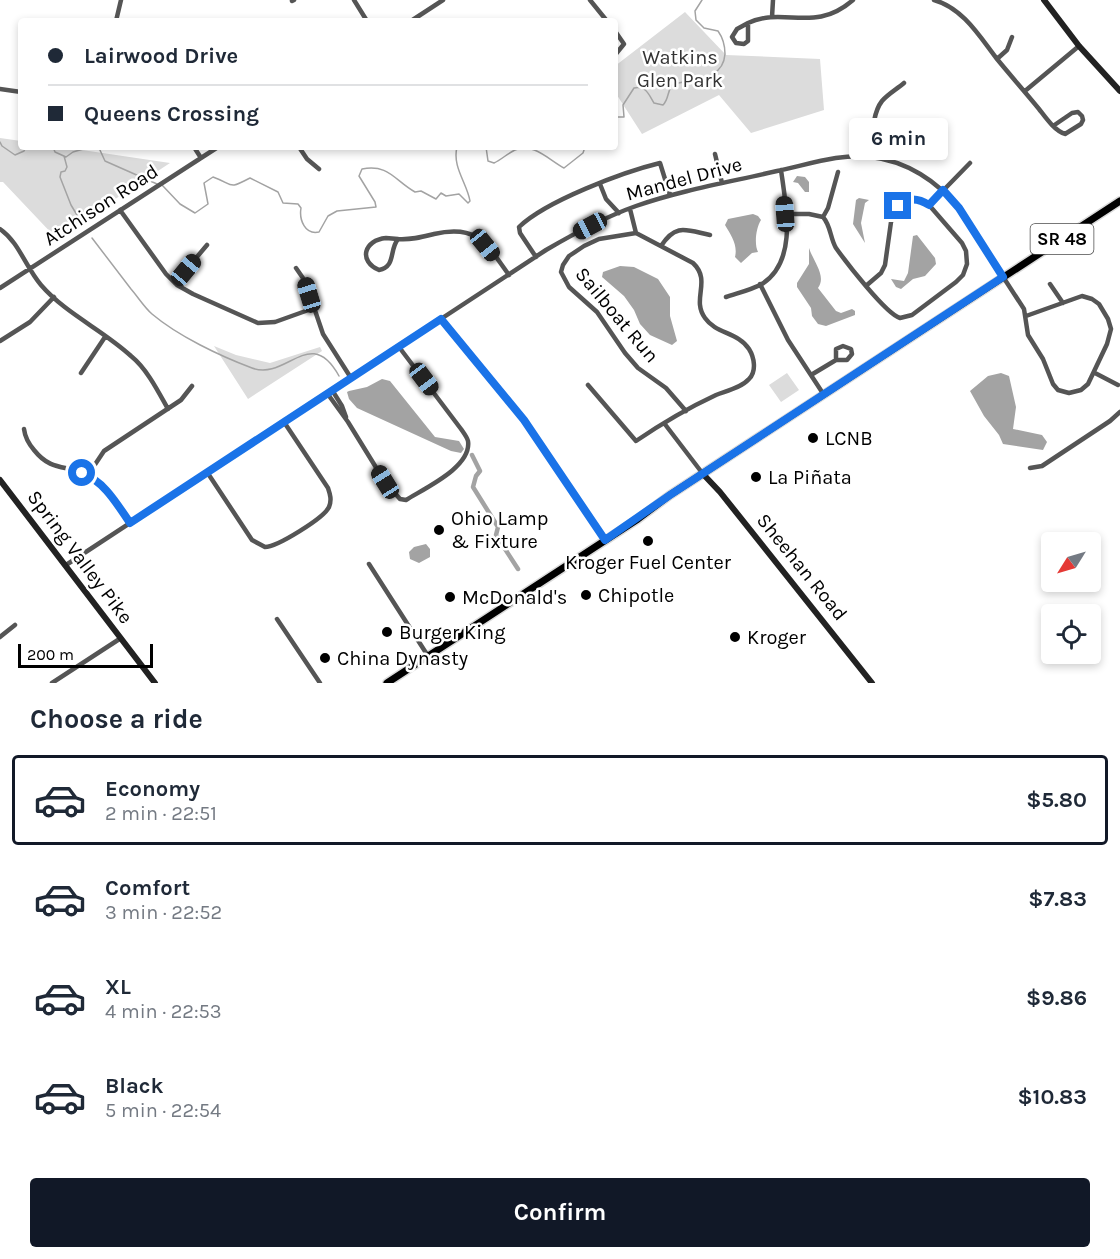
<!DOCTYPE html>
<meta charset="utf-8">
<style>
:root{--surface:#fff;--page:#f2f2f3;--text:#1f2937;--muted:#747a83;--line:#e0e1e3;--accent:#111827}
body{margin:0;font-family:Karla,sans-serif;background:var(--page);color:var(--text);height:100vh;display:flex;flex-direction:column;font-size:22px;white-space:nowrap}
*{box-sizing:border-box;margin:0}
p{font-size:20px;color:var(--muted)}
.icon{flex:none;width:33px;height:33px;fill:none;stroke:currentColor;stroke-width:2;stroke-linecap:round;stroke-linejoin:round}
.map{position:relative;height:683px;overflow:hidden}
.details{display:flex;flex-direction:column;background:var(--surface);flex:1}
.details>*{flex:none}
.banner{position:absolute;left:18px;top:18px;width:600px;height:132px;border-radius:6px;box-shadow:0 3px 9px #0003;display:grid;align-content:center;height:132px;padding:0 30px;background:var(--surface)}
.needle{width:39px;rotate:233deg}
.fabs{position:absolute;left:1041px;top:532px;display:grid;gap:12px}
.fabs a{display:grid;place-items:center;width:60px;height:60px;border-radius:6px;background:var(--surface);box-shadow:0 3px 9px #0003;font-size:30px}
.scale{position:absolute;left:18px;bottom:15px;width:135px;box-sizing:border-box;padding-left:6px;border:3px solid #000;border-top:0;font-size:16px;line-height:21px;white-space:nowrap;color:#000;-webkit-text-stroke:4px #fff;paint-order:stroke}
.end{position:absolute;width:27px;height:27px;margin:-14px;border:8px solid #1a73e8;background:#fff;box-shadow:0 0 0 3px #fff}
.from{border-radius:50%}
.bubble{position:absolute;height:42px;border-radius:6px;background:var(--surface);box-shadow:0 3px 9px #0003;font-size:20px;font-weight:700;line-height:42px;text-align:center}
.car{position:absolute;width:18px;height:36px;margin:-18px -9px;border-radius:8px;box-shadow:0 0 4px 2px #0007;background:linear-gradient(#222 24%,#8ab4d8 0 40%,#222 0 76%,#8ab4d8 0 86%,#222 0)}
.banner b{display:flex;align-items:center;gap:21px;height:57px;font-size:22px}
.banner b+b{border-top:2px solid var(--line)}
.banner i{width:15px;height:15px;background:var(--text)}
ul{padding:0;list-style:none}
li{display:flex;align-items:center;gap:18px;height:90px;margin:0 12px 9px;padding:0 18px;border:3px solid transparent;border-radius:6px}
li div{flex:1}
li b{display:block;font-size:22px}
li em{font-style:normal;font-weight:700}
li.selected{border-color:var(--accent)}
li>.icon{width:54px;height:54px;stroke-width:1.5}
h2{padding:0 30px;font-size:27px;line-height:72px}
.button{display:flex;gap:12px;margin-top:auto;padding:12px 30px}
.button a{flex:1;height:69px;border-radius:6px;background:var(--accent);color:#fff;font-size:24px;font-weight:700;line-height:69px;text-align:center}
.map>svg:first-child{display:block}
.green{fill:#dcdcdc}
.water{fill:#a3a3a3}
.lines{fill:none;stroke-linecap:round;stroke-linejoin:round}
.stream{stroke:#a3a3a3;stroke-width:1.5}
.canal{stroke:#a3a3a3;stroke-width:4.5}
.primary-casing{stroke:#dbdbdb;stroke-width:10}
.street{stroke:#555;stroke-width:4.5}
.secondary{stroke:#222;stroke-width:6}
.primary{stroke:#000;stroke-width:7}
.route{stroke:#1a73e8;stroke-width:8}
.poi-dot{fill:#000;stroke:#fff;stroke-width:2}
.labels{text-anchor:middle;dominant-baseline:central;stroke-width:5;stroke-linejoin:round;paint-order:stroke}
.shield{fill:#fff;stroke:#4c4c4c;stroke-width:1.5}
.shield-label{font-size:18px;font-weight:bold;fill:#000}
.park-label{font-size:20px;fill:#333;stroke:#fff}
.street-label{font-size:20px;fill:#000;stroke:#fff}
.poi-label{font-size:20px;fill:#000;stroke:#fff;text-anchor:start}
</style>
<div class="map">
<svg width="1120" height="683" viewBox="0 0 1120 683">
<rect width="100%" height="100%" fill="#fff"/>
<path class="green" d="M685 12 726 55 820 59 824 110 751 133 719 95 642 134 615 92V66Z
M0 138 21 141V147H62L170 163 56 238 3 182H0Z
M214 346 236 355 270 363 320 347 322 351 248 399Z
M787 373 799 390 781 402 769 385Z"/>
<path class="water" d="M797 176 805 177 809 182V192H805L798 183 793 182Z
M859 198 869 200 865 203 861 223 865 243 853 224 856 200Z
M753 214 758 216 761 220C756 228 754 244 758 252L752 253 741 263 735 257C738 245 731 235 725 225L728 219Z
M917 235 935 258 936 264 925 276 913 279 901 289 896 287 891 279 904 281 908 273 913 236Z
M809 248C813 261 827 276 818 288L836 311 841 313 852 309 855 311V315L826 326 818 324 812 316 811 308 797 287V283L809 264Z
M620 266 634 267 658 279 670 297V316L677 341 672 345 650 335 640 324 634 310 624 296 602 277 603 272Z
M1001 373 1009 376 1016 407 1013 429 1042 435 1047 442 1043 450 1003 444 999 435 984 416 970 391 988 376Z
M382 379 390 381 435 437 459 441 464 449 461 453 451 451 357 408 349 399 347 392 349 391 367 387Z
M426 544 430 549V557L419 563 410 559 409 552 414 547Z"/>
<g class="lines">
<path class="stream" d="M615 117H624L623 105 634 88C646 85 649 95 654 103L663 105C669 99 667 92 672 85 691 78 723 82 725 54 725 46 723 38 718 31L704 28 696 20 695 11 702 0
M0 142 2 146 15 155 24 151 26 147
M53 147 55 152 66 157 73 152 90 147
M96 147 99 148 105 161 157 184
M474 147 475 149 479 147
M486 147 488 161 494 163C501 160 508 153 515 150 533 142 549 160 564 168L583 153 585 147
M64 156 67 167 65 171 61 172 60 177 71 205 83 225
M162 185 180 204 195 213 208 204 204 183 213 177C235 185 227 190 250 178L278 192 283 203 298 204 301 208C299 220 305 235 319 232L328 216 337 211 376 207 375 202 359 176 362 169C389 164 394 180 415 192L421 191 436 199 441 193 446 196 459 194 468 203 470 201C467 183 452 167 457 147
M92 238C105 255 118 272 131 289 138 297 144 307 152 314 178 336 220 356 252 368 287 381 310 324 339 376"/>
<path class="canal" d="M472 455 480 471 476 476 473 487 498 527 496 535 518 569"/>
<defs>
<path id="primary" d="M387 683 638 519 670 495 1120 201"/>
</defs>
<use href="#primary" class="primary-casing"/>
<path class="street" d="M354 0 367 21
M590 0 607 21
M934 0C963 8 980 37 997 59 1011 76 1025 92 1039 109 1046 118 1054 130 1065 134L1081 124 1083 120 1082 116 1078 112 1072 113 1053 126
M292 1 294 0
M772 17 773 0
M116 21 121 0
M411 21 443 0
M748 23C785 6 814 34 853 0
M748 23V41L744 44 736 43 732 37 737 29Z
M615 31 624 44 615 55
M997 59 1007 50 1012 37
M0 89 21 92
M1025 91 1079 46
M194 147 201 158
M299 147 307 159 319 169
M715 154 722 183
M871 157C873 140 871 115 882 101 888 94 897 89 904 83
M600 184 606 199 619 213
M929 205 970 163
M630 209 636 233
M120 210 166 274 177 285 193 294 258 323 275 322 314 308
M785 214H809L823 217C831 226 830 238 836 248 846 262 886 314 900 318L912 315 956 282 963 275 967 264 966 251 962 243 929 205 914 199 905 201 898 206 891 222 885 265 881 273 867 285
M823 217 828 208 838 172
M0 229C19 242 26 268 41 285 66 314 103 330 131 356 147 369 158 391 168 409
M386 238 398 239C389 250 396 267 379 270 358 261 364 240 386 238Z
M398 239C411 240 422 237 434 234 477 224 486 243 509 275
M661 246C676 223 686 230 710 235
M536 257 520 233 519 227C546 201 623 172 660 163L670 195
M296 268 305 281 323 334 351 378
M175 283 207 245
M760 284 788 340 824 395
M1050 284 1063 303
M0 288 218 147
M726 297C738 293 751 290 762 284 798 261 786 206 781 170
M441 319 524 420 605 540
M0 341 30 322 54 297
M81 373 105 337
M1095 373 1118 385
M811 375 836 360H847L852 354 851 349 843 346 836 349V360
M588 385 636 441C661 424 688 408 716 395 726 391 741 388 749 379 757 371 754 357 749 349 738 332 716 334 705 318 691 299 712 281 693 263L636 233 599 239 584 246 569 256 563 265 561 272 569 287 597 312 625 353 638 368 666 388 686 411
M332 390 342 406 346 417
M327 393 348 422 385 482 400 499 406 500C425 488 472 467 468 441 467 437 463 432 461 429L399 347
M664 423 703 474
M24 429C25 437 28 443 34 450 53 474 69 463 91 477 108 486 119 507 130 523
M1030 468 1042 466 1110 421 1120 412
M207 472 252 540 265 547C277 547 324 518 329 507 332 500 330 494 328 488L284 422
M88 475 104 451 181 400 192 386
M369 564 428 656
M66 565 546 250C575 233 605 217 636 206 682 190 730 182 777 171 807 165 840 153 871 157 906 161 938 181 959 209L1024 309 1028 335 1043 359 1053 384 1058 390 1069 393 1081 390 1088 384 1107 344 1111 329 1108 319 1099 304 1092 299 1082 296 1026 316
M277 619 320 683
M0 637 15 625
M52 683 121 638"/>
<path class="secondary" d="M1044 0 1079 46 1120 91
M703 474 720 492 872 683
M0 480 155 683"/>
<use href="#primary" class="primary"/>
</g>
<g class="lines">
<path class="route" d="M82 473C104 481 117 504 130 523L441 319 524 420 605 540 670 495 1003 277 959 208 943 190 929 205C918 198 908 197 898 206"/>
</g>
<g class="poi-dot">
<circle cx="813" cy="438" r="6"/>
<circle cx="756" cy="477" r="6"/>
<circle cx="439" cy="530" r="6"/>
<circle cx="648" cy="541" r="6"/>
<circle cx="586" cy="595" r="6"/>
<circle cx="450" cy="597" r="6"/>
<circle cx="387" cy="632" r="6"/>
<circle cx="735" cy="637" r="6"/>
<circle cx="325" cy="658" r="6"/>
</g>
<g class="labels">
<rect class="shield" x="1030.5" y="224" width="63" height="30" rx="4.5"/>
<g class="shield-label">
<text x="1062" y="239">SR 48</text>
</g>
<g class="park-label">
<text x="680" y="57">Watkins<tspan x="680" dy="23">Glen Park</tspan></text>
</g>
<g class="street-label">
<text transform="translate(684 179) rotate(-15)">Mandel Drive</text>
<text transform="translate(101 205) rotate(-33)">Atchison Road</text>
<text transform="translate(617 315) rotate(50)">Sailboat Run</text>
<text transform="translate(80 557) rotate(53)">Spring Valley Pike</text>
<text transform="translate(802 567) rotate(51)">Sheehan Road</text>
</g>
<g class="poi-label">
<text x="825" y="438">LCNB</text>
<text x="768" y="477">La Piñata</text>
<text x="451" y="518">Ohio Lamp<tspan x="451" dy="23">&amp; Fixture</tspan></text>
<text x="648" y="562" text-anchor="middle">Kroger Fuel Center</text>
<text x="598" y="595">Chipotle</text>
<text x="462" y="597">McDonald's</text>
<text x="399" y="632">Burger King</text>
<text x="747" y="637">Kroger</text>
<text x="337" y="658">China Dynasty</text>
</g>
</g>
</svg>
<div class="fabs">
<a><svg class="needle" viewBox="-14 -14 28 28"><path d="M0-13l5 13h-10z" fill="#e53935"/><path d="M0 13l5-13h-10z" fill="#747a83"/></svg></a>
<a><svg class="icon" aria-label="locate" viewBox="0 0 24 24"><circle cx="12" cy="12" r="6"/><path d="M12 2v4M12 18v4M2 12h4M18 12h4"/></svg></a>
</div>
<div class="scale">200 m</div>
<i class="end from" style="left:82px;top:473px"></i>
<i class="end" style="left:898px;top:206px"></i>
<div class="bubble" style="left:849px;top:118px;width:99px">6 min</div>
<i class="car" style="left:785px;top:214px;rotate:356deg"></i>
<i class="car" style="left:590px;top:226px;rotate:242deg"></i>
<i class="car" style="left:485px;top:245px;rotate:141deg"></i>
<i class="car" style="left:186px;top:270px;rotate:40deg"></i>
<i class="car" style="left:309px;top:295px;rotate:343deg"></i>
<i class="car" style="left:424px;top:379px;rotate:143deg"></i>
<i class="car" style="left:385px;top:482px;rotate:328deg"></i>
<div class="banner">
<b><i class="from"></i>Lairwood Drive</b>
<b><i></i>Queens Crossing</b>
</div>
</div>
<section class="details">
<h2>Choose a ride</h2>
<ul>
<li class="selected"><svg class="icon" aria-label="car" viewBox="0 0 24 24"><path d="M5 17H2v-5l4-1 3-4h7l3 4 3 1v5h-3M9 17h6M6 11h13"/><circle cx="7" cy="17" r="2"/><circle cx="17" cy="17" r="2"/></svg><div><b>Economy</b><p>2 min · 22:51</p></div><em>$5.80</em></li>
<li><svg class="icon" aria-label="car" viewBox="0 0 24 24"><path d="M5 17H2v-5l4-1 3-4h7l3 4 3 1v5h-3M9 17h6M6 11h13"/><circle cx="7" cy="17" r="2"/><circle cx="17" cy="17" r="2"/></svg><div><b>Comfort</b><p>3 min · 22:52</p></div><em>$7.83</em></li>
<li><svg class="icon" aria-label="car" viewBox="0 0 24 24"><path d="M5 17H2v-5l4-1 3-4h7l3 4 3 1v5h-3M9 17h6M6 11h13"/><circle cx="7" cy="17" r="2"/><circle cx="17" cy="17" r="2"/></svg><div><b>XL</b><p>4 min · 22:53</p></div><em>$9.86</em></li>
<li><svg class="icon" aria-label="car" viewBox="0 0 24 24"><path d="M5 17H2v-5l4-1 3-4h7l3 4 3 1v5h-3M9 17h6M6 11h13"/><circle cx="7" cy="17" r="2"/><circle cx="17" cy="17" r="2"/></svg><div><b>Black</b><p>5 min · 22:54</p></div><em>$10.83</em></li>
</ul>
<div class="button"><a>Confirm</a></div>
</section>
